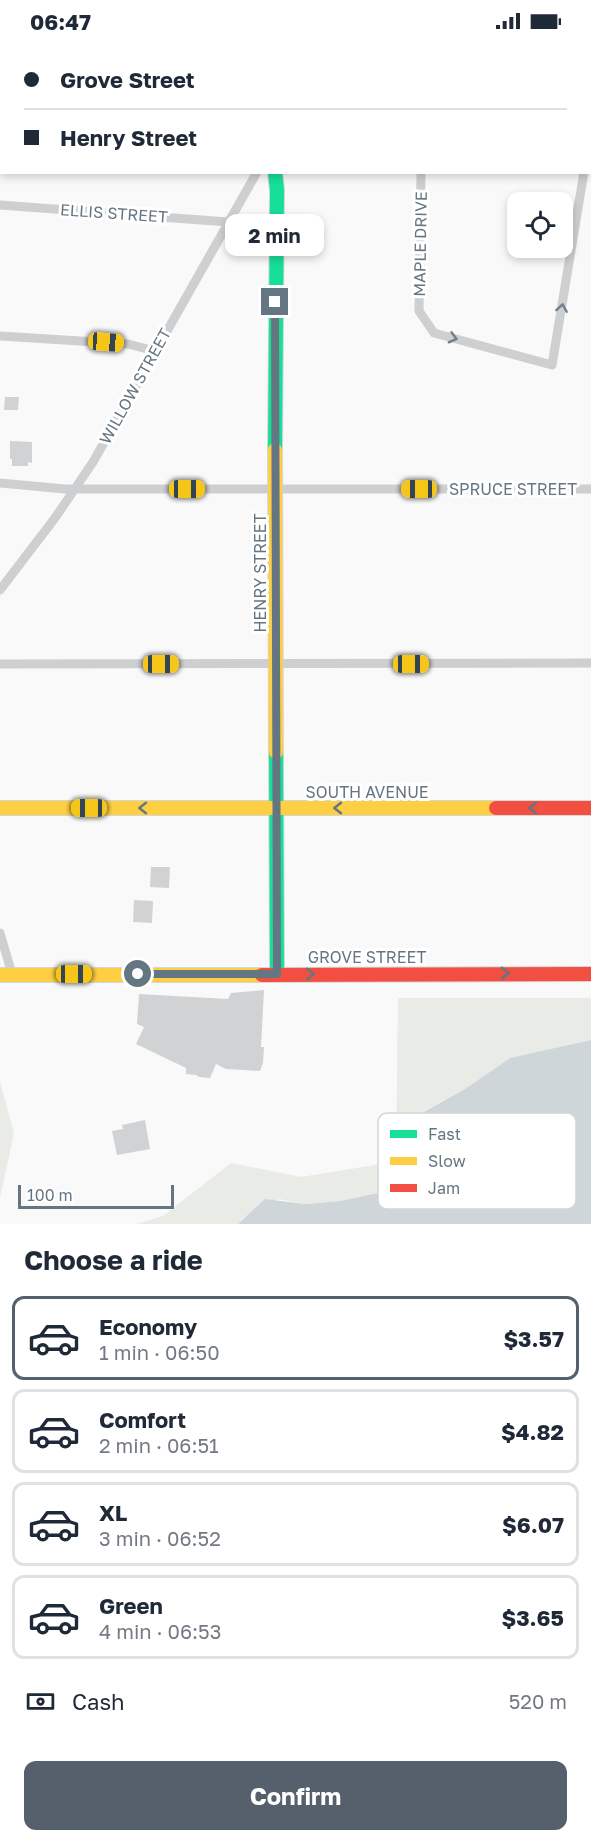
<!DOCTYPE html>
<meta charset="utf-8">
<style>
:root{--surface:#fff;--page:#f6f6f7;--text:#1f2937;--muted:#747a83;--line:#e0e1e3;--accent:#56606c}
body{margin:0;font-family:"Golos Text",sans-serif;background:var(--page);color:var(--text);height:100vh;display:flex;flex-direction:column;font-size:22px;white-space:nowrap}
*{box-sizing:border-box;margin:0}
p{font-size:20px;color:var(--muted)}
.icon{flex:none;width:33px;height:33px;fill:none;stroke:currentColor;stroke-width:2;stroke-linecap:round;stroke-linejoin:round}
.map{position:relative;height:1182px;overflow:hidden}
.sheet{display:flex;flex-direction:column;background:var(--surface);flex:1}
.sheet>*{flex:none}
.banner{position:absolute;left:0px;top:0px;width:591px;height:132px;box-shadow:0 3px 9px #0003;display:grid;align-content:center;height:132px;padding:0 24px;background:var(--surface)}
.fabs{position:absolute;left:507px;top:150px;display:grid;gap:12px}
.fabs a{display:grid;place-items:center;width:66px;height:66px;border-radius:12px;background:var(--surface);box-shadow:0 3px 9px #0003;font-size:30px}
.scale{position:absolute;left:18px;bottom:15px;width:156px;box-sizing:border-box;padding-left:6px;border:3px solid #657683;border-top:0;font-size:16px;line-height:21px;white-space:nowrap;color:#657683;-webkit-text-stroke:4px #fff;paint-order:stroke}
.end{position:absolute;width:27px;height:27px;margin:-14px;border:8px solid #657683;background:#fff;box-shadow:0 0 0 3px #fff}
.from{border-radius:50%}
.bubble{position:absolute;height:42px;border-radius:12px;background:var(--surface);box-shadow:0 3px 9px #0003;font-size:20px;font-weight:700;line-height:42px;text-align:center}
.car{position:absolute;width:18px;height:36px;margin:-18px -9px;border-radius:8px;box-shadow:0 0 4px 2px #0007;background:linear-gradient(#f5c518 24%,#345 0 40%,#f5c518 0 76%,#345 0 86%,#f5c518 0)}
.banner b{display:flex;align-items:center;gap:21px;height:57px;font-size:22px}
.banner b+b{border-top:2px solid var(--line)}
.banner i{width:15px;height:15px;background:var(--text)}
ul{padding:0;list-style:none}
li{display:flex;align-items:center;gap:18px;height:84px;margin:0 12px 9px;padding:0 12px;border:3px solid var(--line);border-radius:12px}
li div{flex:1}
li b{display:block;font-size:22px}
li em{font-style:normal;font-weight:700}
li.current{border-color:var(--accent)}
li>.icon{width:54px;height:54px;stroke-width:1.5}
h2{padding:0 24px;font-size:27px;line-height:72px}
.pay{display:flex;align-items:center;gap:15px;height:66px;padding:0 24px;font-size:22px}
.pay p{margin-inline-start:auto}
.button{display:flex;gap:12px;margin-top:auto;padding:12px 24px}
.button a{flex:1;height:69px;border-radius:12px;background:var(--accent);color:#fff;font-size:24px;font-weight:700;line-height:69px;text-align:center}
.status{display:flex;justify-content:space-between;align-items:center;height:42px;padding:0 30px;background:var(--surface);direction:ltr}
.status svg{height:16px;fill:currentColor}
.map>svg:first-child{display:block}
.green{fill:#e8ebe6}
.water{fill:#ced6d9}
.building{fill:#d0d2d3}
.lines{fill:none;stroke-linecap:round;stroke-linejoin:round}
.fast-casing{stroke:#d5d6d7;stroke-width:16}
.slow-casing{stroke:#d5d6d7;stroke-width:16}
.jam-casing{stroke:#d5d6d7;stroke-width:16}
.street{stroke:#cecfd0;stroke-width:9}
.fast{stroke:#16e098;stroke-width:14}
.slow{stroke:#ffcf43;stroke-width:14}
.jam{stroke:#f24e42;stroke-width:14}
.oneway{stroke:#707f8b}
.oneway2{stroke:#657683}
.route{stroke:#657683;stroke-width:8}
.labels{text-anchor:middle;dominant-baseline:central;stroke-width:6;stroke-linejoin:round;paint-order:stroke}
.street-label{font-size:16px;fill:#657683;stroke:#fff}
.key{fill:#fff;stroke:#d1d6da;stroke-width:1.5}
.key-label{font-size:16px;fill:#657683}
</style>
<div class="status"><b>06:47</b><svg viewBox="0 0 49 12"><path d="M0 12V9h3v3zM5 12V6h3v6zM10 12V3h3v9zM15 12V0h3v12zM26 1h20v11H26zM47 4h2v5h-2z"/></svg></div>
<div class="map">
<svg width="591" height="1182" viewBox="0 0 591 1182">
<rect width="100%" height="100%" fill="#f9f9f9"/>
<path class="green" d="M398 956H591V998L510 1016 465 1047 418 1072 413 1126 388 1149 340 1159 305 1162 279 1157 243 1176 238 1182H137L163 1174 231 1121 301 1135 382 1122 396 1117Z
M0 1040 14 1091 0 1156Z"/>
<path class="water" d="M591 998V1182H238L265 1157 305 1162 340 1159 388 1149 413 1126 418 1073 465 1047 510 1016Z"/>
<path class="building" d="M5 355H19L18 368H4Z
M10 399 32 400V421L28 420V424H12V417H10Z
M151 825H170L169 846 150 845Z
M134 858 153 859 152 881 133 880Z
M264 948 261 1005H264L263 1021 260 1029 226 1027 216 1022 210 1036 199 1035 196 1033 186 1032V1026L136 1002 144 985 137 982 139 952 228 957 231 951Z
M145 1078 150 1107 117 1113 112 1089 123 1087 122 1083Z"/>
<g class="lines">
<defs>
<path id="fast" d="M0 27H2
M275 130 277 148 275 408
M276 710 277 932"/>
<path id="slow" d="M590 34 591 35
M275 408 276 710
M0 766H496
M0 933H262"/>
<path id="jam" d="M496 766H591
M262 933 591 932"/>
</defs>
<use href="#fast" class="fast-casing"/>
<use href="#slow" class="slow-casing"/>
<use href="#jam" class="jam-casing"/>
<path class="street" d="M311 2V0
M520 2V0
M590 99 591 90
M421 130 419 269 434 291 552 323 584 130
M0 163 228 180
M0 294 128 302 155 309
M0 441 65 447H591
M0 548 55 476 93 420 257 130
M0 622 591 621
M0 891 12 932"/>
<use href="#fast" class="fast"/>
<use href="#slow" class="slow"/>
<use href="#jam" class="jam"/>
</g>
<defs><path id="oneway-chevron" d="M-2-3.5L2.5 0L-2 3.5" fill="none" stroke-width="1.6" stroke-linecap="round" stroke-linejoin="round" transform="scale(1.5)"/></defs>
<g class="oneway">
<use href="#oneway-chevron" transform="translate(562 266) rotate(-81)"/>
<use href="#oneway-chevron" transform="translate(453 296) rotate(15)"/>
</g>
<g class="oneway2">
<use href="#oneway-chevron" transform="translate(143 766) rotate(-180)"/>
<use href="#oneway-chevron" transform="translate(338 766) rotate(180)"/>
<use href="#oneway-chevron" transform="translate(533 766) rotate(-180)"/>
<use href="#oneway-chevron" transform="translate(505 931)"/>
<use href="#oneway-chevron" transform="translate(310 932)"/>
</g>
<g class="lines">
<path class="route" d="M138 932H277L275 260"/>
</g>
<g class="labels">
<g class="street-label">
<text transform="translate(114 171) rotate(4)">ELLIS STREET</text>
<text transform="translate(420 202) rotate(-89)">MAPLE DRIVE</text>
<text transform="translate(135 344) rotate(-61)">WILLOW STREET</text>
<text x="513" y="447">SPRUCE STREET</text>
<text transform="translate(260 531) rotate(-90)">HENRY STREET</text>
<text x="367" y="750">SOUTH AVENUE</text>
<text x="367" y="915">GROVE STREET</text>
</g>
</g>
<rect x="378" y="1071" width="198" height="96" rx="9" class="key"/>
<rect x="390" y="1088" width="27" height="8" fill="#16e098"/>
<rect x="390" y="1115" width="27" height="8" fill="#ffcf43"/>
<rect x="390" y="1142" width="27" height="8" fill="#f24e42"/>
<g class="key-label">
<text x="428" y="1098">Fast</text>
<text x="428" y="1125">Slow</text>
<text x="428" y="1152">Jam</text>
</g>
</svg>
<div class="fabs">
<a><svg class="icon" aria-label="locate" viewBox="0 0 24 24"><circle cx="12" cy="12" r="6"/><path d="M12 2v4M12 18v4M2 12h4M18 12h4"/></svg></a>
</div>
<div class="scale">100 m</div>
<i class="end from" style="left:138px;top:932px"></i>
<i class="end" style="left:275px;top:260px"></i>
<div class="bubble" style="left:225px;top:172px;width:99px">2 min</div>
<i class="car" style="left:106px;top:300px;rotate:94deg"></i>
<i class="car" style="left:187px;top:447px;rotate:90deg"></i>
<i class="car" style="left:419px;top:447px;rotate:270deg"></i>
<i class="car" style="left:161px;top:622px;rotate:90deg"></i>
<i class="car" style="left:411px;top:622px;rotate:90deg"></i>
<i class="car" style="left:89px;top:766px;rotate:270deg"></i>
<i class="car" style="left:74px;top:932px;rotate:90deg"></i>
<div class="banner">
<b><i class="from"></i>Grove Street</b>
<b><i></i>Henry Street</b>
</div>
</div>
<section class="sheet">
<h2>Choose a ride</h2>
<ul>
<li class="current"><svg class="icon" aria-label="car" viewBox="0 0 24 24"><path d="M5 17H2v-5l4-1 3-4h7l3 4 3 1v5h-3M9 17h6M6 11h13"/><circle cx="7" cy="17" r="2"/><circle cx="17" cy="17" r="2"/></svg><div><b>Economy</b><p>1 min · 06:50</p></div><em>$3.57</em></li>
<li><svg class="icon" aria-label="car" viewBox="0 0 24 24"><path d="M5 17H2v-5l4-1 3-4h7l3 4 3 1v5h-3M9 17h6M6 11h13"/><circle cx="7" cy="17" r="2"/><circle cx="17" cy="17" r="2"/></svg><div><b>Comfort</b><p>2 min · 06:51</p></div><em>$4.82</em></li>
<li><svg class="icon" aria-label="car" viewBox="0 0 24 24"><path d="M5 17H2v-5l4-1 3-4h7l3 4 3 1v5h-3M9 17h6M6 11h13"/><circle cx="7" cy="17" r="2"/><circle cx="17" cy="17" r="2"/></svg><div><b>XL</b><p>3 min · 06:52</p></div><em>$6.07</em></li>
<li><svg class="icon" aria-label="car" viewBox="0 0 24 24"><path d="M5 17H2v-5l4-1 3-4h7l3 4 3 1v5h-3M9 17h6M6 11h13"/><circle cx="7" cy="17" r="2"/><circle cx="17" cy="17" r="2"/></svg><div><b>Green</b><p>4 min · 06:53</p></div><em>$3.65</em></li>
</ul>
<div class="pay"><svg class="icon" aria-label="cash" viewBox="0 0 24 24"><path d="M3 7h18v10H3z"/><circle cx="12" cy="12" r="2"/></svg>Cash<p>520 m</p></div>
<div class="button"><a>Confirm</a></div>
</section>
